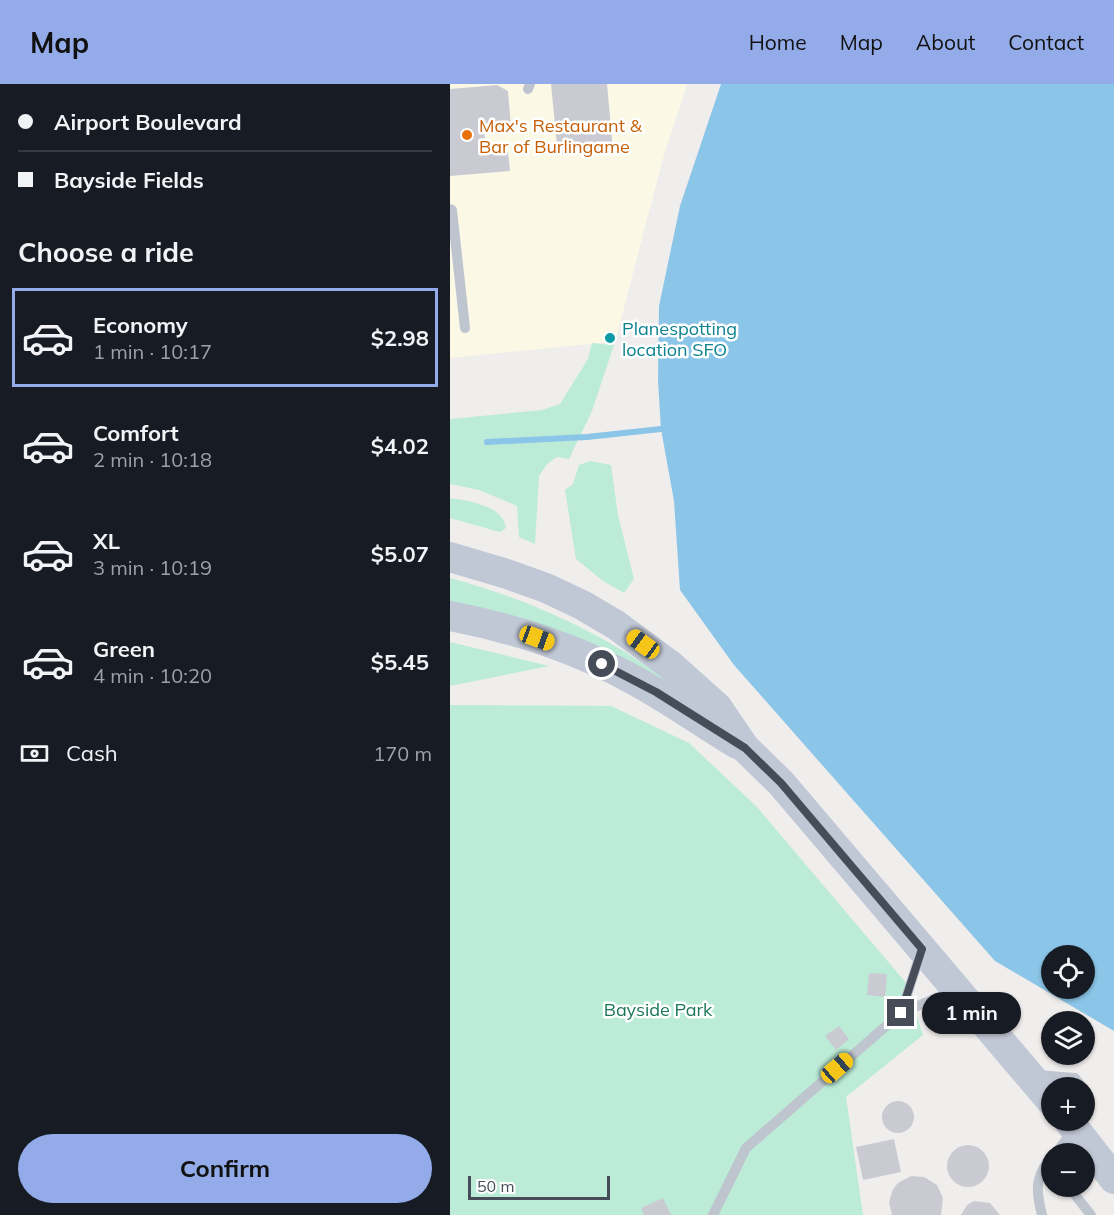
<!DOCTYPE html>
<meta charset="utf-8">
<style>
:root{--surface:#171b24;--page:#242831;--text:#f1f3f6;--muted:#9ea1a6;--line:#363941;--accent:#93abe8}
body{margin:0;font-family:Mulish,sans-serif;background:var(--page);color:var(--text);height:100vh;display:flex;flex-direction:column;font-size:22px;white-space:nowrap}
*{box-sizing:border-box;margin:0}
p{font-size:20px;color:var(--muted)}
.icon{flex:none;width:33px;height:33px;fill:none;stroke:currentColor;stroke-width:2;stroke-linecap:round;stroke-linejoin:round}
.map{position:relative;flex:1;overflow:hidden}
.drawer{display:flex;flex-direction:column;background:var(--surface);width:450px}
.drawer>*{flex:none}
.banner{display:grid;align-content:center;height:132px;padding:0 18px;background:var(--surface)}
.tools{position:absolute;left:591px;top:861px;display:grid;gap:12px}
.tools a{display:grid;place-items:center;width:54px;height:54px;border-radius:50%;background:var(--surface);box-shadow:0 2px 4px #0004;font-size:30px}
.scale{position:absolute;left:18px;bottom:15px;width:142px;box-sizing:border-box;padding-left:6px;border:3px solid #464d59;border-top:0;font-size:16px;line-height:21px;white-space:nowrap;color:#464d59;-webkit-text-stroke:4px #fff;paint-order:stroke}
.end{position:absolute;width:27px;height:27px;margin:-14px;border:8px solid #464d59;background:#fff;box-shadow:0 0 0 3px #fff}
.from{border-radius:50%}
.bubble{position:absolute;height:42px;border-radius:21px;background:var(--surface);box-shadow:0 2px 4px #0004;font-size:20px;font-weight:700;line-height:42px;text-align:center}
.car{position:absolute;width:18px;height:36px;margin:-18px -9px;border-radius:8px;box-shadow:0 0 4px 2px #0007;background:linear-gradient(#f5c518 24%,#345 0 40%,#f5c518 0 76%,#345 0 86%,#f5c518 0)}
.banner b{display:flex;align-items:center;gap:21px;height:57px;font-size:22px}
.banner b+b{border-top:2px solid var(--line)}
.banner i{width:15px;height:15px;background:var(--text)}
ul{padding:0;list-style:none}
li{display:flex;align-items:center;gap:18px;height:99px;margin:0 12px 9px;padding:0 6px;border:3px solid transparent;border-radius:0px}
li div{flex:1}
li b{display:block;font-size:22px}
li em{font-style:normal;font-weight:700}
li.current{border-color:var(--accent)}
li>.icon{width:54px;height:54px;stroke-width:1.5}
h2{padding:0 18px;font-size:27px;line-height:72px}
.pay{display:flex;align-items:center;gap:15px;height:66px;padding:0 18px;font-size:22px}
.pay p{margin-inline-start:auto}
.action{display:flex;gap:12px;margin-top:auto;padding:12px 18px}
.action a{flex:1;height:69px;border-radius:36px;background:var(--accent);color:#111;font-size:24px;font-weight:700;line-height:69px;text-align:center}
header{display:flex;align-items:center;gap:36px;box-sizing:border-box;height:84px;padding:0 30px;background:var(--accent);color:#111}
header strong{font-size:28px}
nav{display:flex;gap:33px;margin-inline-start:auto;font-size:21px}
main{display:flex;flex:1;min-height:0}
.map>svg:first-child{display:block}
.commercial{fill:#fbf8e6}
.green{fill:#bcecd7}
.water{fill:#8bc5e7;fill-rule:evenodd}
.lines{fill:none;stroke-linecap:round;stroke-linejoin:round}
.stream{stroke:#8bc5e7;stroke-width:6}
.building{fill:#cacbd2}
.lane{stroke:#bec5cf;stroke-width:10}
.secondary{stroke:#c0c7d5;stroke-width:30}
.route{stroke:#464d59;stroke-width:8}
.food-dot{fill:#e8710a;stroke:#fff;stroke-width:2}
.culture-dot{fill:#0f9aa8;stroke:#fff;stroke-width:2}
.labels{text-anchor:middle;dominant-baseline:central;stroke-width:5;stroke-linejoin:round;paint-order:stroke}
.food-label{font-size:18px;fill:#c56008;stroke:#fff;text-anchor:start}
.culture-label{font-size:18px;fill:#0d838f;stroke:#fff;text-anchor:start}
.park-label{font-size:18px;fill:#1b7758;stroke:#fff}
</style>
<header>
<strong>Map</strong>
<nav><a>Home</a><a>Map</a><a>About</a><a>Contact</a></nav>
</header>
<main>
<section class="drawer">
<div class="banner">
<b><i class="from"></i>Airport Boulevard</b>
<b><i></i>Bayside Fields</b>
</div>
<h2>Choose a ride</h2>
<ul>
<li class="current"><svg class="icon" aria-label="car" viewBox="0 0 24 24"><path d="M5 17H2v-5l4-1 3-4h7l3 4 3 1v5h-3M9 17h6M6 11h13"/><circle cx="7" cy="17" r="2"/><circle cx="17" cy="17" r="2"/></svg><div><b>Economy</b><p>1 min · 10:17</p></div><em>$2.98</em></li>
<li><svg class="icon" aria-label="car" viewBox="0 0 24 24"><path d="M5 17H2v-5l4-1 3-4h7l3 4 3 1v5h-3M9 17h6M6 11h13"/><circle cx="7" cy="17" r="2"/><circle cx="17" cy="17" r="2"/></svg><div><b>Comfort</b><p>2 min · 10:18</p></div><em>$4.02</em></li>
<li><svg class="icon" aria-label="car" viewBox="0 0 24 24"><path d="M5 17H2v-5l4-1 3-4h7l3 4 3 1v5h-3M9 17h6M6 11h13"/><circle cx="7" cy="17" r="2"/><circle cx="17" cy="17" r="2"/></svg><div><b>XL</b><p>3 min · 10:19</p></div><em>$5.07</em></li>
<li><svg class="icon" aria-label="car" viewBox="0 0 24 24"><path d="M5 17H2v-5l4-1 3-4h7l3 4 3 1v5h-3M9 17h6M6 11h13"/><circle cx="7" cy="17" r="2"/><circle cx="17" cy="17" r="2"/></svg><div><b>Green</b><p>4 min · 10:20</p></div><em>$5.45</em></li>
</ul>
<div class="pay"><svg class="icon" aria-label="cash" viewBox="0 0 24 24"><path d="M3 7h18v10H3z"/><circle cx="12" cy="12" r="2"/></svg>Cash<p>170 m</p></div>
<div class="action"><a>Confirm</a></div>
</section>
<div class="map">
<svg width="664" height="1131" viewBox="0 0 664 1131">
<rect width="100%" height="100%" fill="#f0eded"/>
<path class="commercial" d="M0 0H237L212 78 167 251 161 258 0 274Z"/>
<path class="green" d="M142 259 164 261 142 327 119 375 107 373 97 380 89 392 85 460 69 453 67 422 29 406 0 400V335L92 326 110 320 138 275Z
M140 377 161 381 168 431 184 495 174 509 153 497 126 475 115 406 123 400 129 381Z
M0 414C18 417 53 421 56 444L50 448 0 434Z
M0 494C55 509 108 530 158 558 193 577 224 603 256 626L0 522Z
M0 558 99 582 0 602Z
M0 621 161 622 239 659 307 723 457 900 473 951 396 1013 413 1131H0Z"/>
<path class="water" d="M271 0H664V947L545 877 284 581 230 506 224 417 211 345 208 297 209 222 230 122ZM602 872H634V904H602Z"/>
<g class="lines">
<path class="stream" d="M37 358 137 353 211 345"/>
</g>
<path class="building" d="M101 0H157L163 66 108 71Z
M47 1 58 7 61 43 34 45 35 57H29L31 71 58 68 60 87 0 92V5Z
M419 889 437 890 435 913 417 911Z
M389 942 399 955 386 966 375 952Z
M432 1033a16 16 0 1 1 32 0a16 16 0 1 1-32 0Z
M444 1055 451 1088 413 1096 406 1063Z
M497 1082a21 21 0 1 1 42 0a21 21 0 1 1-42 0Z
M461 1092 474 1093 487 1101 493 1114 491 1131H442L439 1118 443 1105 448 1099Z
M213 1114 221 1131H194L191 1124Z
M524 1117 540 1119 550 1131H511L517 1121Z"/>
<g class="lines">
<path class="lane" d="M78 5 80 0
M0 125 2 126 15 244
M451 929 471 868
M586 991 625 994 633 1004
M605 1070 623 1047
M618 1102 641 1131
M263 1131 296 1064 451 929 503 907
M592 1131C587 1111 584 1095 598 1078"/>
<path class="secondary" d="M0 473 57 490 96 504 132 521 166 541 220 581 267 623 295 664 331 699 602 1018
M0 532C63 544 125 564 182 595 218 614 252 639 287 660
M618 1036 664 1095"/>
</g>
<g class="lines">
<path class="route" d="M152 580 206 608 295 664 331 699 472 865 451 929"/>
</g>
<circle class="food-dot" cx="17" cy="51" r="6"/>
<circle class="culture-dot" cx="160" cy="254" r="6"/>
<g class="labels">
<g class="food-label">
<text x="29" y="41">Max's Restaurant &amp;<tspan x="29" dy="21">Bar of Burlingame</tspan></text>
</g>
<g class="culture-label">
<text x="172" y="244">Planespotting<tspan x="172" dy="21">location SFO</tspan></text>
</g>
<g class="park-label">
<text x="208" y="925">Bayside Park</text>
</g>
</g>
</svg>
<div class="tools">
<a><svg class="icon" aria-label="locate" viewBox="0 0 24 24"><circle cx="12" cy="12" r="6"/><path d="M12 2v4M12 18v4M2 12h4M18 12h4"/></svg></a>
<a><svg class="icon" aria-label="layers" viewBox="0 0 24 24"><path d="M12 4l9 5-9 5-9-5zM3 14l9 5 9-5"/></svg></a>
<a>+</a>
<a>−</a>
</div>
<div class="scale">50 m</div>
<i class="end from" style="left:152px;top:580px"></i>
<i class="end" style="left:451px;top:929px"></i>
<div class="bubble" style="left:472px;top:908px;width:99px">1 min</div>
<i class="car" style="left:87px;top:554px;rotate:110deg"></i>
<i class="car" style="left:193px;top:560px;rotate:306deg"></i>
<i class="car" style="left:387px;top:984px;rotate:49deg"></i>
</div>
</main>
